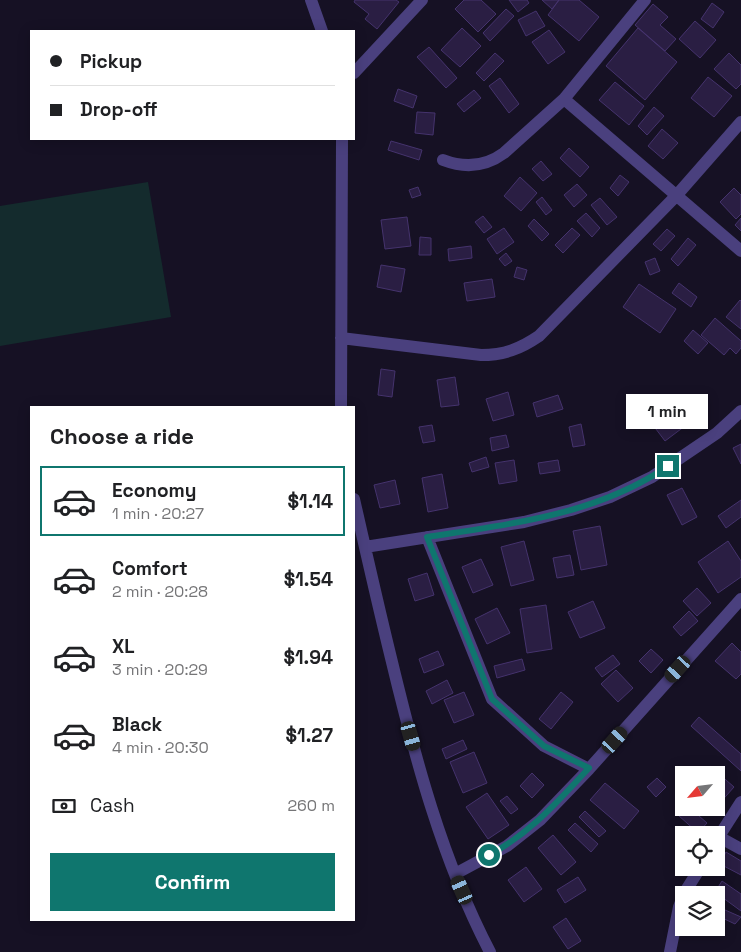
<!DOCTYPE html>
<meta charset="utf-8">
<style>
:root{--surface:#fff;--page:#f6f6f6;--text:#202124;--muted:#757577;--line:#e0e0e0;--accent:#0f766e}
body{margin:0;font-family:"Space Grotesk",sans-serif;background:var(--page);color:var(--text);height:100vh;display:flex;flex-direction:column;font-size:19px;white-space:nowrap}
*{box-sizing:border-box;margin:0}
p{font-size:16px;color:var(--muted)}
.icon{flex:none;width:28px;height:28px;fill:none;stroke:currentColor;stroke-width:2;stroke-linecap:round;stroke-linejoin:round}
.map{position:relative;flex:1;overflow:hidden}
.panel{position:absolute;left:30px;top:406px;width:325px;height:515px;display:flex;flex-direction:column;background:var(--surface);border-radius:0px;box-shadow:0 2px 12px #0003}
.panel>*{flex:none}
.banner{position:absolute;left:30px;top:30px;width:325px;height:110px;border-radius:0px;box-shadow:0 2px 12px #0003;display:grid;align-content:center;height:110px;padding:0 20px;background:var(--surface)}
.needle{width:32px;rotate:242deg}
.controls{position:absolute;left:675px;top:766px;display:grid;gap:10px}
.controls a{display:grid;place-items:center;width:50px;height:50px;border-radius:0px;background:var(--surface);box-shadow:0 2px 12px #0003;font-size:25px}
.end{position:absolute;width:22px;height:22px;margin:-11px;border:6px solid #0f766e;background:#fff;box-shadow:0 0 0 2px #fff}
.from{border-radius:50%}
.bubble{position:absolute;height:35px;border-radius:0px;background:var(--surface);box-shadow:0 2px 12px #0003;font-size:16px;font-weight:800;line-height:35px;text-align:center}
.car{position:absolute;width:15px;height:30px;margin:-15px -8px;border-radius:6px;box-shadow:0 0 4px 1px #0007;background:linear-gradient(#222 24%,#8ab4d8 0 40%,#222 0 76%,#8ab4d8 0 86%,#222 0)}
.banner b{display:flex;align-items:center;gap:18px;height:48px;font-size:19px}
.banner b+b{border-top:1px solid var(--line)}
.banner i{width:12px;height:12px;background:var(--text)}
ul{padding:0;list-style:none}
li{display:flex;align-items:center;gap:15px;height:70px;margin:0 10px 8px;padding:0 10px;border:2px solid transparent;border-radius:0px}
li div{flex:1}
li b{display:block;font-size:19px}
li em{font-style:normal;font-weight:800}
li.active{border-color:var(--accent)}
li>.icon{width:45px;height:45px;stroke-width:1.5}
h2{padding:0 20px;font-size:22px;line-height:60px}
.pay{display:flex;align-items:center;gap:12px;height:55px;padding:0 20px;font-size:19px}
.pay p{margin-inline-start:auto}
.action{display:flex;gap:10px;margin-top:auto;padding:10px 20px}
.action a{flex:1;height:58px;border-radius:0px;background:var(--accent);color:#fff;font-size:20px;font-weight:800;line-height:58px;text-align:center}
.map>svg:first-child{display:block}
.green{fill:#142b2d}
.building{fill:#2a1e43;stroke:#45336d}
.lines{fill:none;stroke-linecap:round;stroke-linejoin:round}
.minor{stroke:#4a407e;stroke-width:12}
.route{stroke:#0f766e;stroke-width:6}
</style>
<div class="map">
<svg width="741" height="952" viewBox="0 0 741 952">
<rect width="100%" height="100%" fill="#161124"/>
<path class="green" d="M148 182 171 317 0 346V206Z"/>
<path class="building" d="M355 0H396L399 2 377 29 365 19 369 14 354 2Z
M464 0H481L496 14 478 32 455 9Z
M509 0H527L529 3 518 12Z
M542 0H559L552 9Z
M559 0H579L599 17 579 41 548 15Z
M712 3 724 12 713 28 701 19Z
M653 4 668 17 660 25 676 39 665 51 635 25Z
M506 9 514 16 490 41 483 33Z
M536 11 545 26 526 36 518 20Z
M695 21 716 40 700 58 679 39Z
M462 28 481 46 460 67 441 50Z
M638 28 677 62 645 100 606 66Z
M549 30 565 52 548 64 532 42Z
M429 47 457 78 446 88 417 57Z
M495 53 504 61 484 81 476 73Z
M729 53 741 65V84L736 89 714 69Z
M708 77 732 96 714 117 691 98Z
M500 78 519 104 509 113 489 86Z
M615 82 644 106 629 125 599 100Z
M398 89 417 96 413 108 394 101Z
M474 90 481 98 464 112 457 104Z
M654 107 664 116 647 135 638 126Z
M417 112 435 113 433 135 415 133Z
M662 129 678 143 663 159 648 146Z
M391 141 422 150 419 160 388 150Z
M569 148 589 167 580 177 560 158Z
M541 161 552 174 543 181 532 169Z
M620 175 629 182 618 196 610 188Z
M520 177 537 193 521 211 504 196Z
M577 184 587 195 574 207 564 195Z
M418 187 421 195 412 198 409 190Z
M734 188 741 195V214L736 219 720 202Z
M542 197 552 210 546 215 536 202Z
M600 198 617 217 607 225 591 205Z
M586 213 600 228 592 237 577 221Z
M483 216 492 227 484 233 475 222Z
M407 217 411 246 385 249 381 220Z
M741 218V231L735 225Z
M534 219 549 234 542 241 528 226Z
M504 228 514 242 497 254 487 239Z
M572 228 580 235 563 253 555 245Z
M667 229 675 236 661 251 653 244Z
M420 237 431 238V255H419Z
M688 238 696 245 678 266 671 259Z
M471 246 472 258 449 261 448 249Z
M506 253 512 261 505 266 499 259Z
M655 258 660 271 650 275 645 262Z
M381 265 405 269 401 292 377 287Z
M517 267 527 270 524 280 514 277Z
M492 279 495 297 467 301 464 283Z
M679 283 697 297 691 307 672 293Z
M639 284 676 309 660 333 623 307Z
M740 300 741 301V329L726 317Z
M715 318 741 341V348L736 354 730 348 724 355 701 335Z
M693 330 708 343 698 354 684 341Z
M381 369 395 371 392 397 378 395Z
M455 377 459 405 441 407 437 380Z
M508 392 514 415 493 421 486 399Z
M558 395 563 409 537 417 533 403Z
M654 398 666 415 673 410 685 426 665 441 640 408Z
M581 424 585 445 573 447 569 427Z
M432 425 435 441 423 443 419 427Z
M506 435 509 447 492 451 490 438Z
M741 444V464L733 448Z
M486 457 489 467 472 472 469 463Z
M514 460 517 481 499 484 495 463Z
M558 460 560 471 540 474 538 463Z
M442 474 448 508 428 512 422 478Z
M395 480 400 504 380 508 374 485Z
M682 488 697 517 682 525 667 495Z
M741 500V517L726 528 718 516Z
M600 526 607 565 581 570 573 531Z
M524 541 534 580 511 586 501 547Z
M728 541 741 561V577L718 593 698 562Z
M570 555 574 575 557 578 553 558Z
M481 559 493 585 473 593 462 567Z
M427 573 434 595 415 601 408 579Z
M697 588 711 603 697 616 683 601Z
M593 601 605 628 580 638 568 612Z
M546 605 552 649 527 653 520 609Z
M497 608 510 633 487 644 475 619Z
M689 611 698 621 681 636 673 627Z
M732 643 741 652V674L736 679 715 661Z
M651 649 663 660 651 673 639 661Z
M438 651 444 665 424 673 419 659Z
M613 655 620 664 602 677 595 668Z
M522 659 525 670 497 678 494 666Z
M616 670 633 688 618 702 601 684Z
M447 680 453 693 432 704 426 691Z
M464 692 474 715 454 723 444 700Z
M561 692 573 702 551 729 539 719Z
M699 717 741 754V771L691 726Z
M463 740 467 749 446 759 442 749Z
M474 752 487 783 463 793 450 762Z
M710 766 734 787 718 805 716 803V775H702Z
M532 773 544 785 532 798 520 786Z
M657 778 666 787 656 797 647 787Z
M605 783 639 811 624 829 590 800Z
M487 793 509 825 488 839 466 807Z
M507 796 518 809 511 814 500 801Z
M686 808H690L707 823 698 833 678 815Z
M585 811 606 831 599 837 579 817Z
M575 823 598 844 591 852 568 830Z
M553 835 576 862 561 875 538 848Z
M726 852 741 861V875L720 864Z
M526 867 542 889 524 902 508 880Z
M578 877 586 890 565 903 557 890Z
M722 881 741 894V911L715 892Z
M716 906 741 917 735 924 716 915Z
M566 918 581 941 568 949 553 927Z"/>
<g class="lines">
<path class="minor" d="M311 0 322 31
M354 73 422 0
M564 99 741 251
M443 160C464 168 485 167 504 153L564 99 645 0
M341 338 481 355C504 355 520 349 539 336L676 196 741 122
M341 408 342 139
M354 499C366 552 378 605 391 658 415 758 442 860 490 952
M427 537 492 699 544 746 589 769
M365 547 524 522 571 510 610 497 652 477 717 433 741 411
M719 837 741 849
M716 841 741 802
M455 874 507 846 540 820 589 769 741 599
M670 952 679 907 685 892 700 868"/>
</g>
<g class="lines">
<path class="route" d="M489 855C531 833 557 802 589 768L544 746 492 699 427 537C510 524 597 515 668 466"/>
</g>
</svg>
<div class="controls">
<a><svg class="needle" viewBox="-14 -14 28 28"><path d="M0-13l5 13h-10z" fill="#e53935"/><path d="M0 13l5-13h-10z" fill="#757577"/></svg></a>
<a><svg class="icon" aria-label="locate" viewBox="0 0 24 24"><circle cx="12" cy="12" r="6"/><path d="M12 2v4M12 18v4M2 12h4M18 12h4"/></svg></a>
<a><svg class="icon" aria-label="layers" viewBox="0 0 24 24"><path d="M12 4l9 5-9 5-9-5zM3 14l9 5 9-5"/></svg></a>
</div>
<i class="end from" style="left:489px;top:855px"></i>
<i class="end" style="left:668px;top:466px"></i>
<div class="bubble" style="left:626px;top:394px;width:82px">1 min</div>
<i class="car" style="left:678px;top:669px;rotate:222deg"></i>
<i class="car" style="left:411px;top:736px;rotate:164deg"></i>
<i class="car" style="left:615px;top:740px;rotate:42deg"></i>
<i class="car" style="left:462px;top:890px;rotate:336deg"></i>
<div class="banner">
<b><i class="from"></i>Pickup</b>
<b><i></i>Drop-off</b>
</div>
<section class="panel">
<h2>Choose a ride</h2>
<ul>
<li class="active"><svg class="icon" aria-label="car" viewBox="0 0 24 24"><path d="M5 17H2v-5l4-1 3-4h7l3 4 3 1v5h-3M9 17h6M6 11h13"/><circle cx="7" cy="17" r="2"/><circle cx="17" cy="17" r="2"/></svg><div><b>Economy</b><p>1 min · 20:27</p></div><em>$1.14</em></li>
<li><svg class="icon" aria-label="car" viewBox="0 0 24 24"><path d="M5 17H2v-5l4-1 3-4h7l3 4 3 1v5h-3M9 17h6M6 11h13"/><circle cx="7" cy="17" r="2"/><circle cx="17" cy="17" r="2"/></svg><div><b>Comfort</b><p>2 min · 20:28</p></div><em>$1.54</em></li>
<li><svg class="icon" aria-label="car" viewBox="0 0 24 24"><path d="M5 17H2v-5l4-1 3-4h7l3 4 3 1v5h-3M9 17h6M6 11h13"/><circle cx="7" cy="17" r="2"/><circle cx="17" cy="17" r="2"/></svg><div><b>XL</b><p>3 min · 20:29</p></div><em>$1.94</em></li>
<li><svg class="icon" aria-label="car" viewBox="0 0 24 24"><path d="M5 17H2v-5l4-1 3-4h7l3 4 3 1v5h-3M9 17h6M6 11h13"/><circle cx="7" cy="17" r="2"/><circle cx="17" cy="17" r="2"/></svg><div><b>Black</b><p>4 min · 20:30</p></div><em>$1.27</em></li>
</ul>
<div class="pay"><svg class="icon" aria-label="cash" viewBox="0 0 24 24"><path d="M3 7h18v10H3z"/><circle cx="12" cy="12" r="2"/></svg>Cash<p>260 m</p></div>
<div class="action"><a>Confirm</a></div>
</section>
</div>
